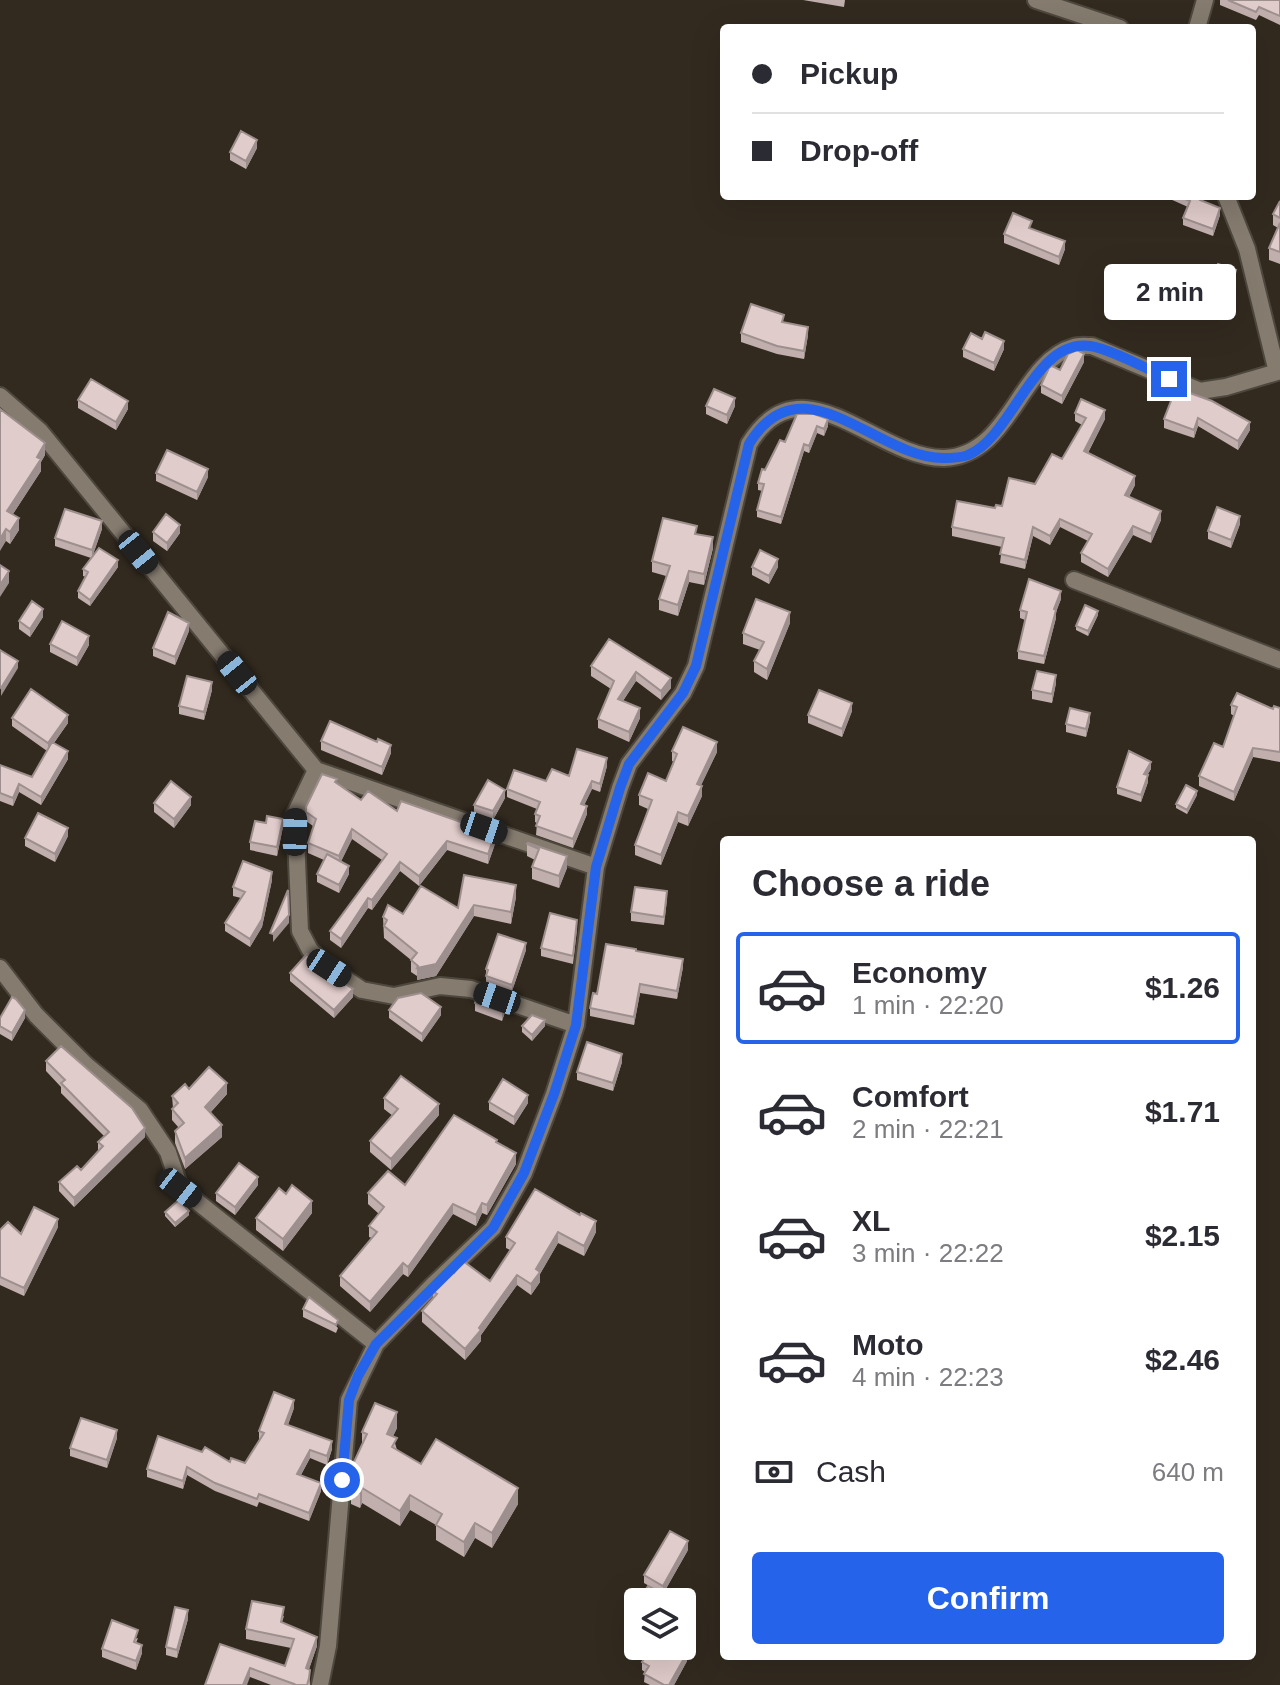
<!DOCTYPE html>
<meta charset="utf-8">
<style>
:root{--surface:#fff;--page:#f2f2f3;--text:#2b2b33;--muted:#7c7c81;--line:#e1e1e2;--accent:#2563eb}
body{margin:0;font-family:Arial,sans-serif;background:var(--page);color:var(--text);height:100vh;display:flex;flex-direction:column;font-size:30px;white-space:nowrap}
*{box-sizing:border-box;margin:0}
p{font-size:26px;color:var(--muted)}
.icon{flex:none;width:44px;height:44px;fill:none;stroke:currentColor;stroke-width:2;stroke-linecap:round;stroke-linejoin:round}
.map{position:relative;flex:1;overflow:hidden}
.details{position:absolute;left:720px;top:836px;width:536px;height:824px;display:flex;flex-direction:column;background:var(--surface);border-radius:8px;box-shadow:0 8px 32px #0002}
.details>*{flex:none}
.banner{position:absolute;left:720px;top:24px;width:536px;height:176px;border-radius:8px;box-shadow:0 8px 32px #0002;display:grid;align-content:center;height:176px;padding:0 32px;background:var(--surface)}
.buttons{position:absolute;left:624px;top:1588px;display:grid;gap:16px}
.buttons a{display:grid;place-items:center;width:72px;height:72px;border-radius:8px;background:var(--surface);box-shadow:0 8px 32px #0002;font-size:40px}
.end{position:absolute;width:36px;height:36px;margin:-18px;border:10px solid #2563eb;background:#fff;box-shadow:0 0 0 4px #fff}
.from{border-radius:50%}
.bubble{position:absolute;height:56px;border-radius:8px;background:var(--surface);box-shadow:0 8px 32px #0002;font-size:26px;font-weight:600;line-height:56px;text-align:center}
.car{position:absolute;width:24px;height:48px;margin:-24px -12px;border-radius:10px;box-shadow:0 0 6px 2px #0007;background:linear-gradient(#222 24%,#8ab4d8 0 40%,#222 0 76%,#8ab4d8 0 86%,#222 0)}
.banner b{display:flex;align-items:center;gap:28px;height:76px;font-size:30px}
.banner b+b{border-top:2px solid var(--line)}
.banner i{width:20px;height:20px;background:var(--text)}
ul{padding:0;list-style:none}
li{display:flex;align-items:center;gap:24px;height:112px;margin:0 16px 12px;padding:0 16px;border:4px solid transparent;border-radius:8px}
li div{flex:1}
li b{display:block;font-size:30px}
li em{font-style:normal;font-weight:600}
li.current{border-color:var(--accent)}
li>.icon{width:72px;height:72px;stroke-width:1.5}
h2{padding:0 32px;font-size:36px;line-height:96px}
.pay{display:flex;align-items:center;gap:20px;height:88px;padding:0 32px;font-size:30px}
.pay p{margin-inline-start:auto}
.primary-button{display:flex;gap:16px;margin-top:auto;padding:16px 32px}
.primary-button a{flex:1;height:92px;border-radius:8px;background:var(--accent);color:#fff;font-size:32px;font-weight:600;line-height:92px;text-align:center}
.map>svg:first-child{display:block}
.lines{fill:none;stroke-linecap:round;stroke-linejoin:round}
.street-casing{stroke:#4e473d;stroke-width:20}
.street{stroke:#857b6f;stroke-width:16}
.wall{fill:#c1afae}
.shaded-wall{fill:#9d8f8d}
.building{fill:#e0ccca;stroke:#9d8f8d;stroke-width:2}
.route{stroke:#2563eb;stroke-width:10}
</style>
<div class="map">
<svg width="1280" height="1685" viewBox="0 0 1280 1685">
<rect width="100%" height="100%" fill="#322a1f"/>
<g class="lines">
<defs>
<path id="street" d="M1036 0 1120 28
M1197 28 1205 0
M0 396 40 431 316 770 596 867
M1074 580 1280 660
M316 770 295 814 300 931 310 950 329 968 362 990 394 996 440 986 471 989 576 1025
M0 968 36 1015 86 1065 140 1110 168 1152 180 1188 376 1344
M320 1685 328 1646 349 1400 376 1344 432 1286 493 1228 524 1173 554 1094 576 1025 596 867 620 788 629 764 683 693 696 666 749 444C802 357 876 459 944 458 1011 456 1019 362 1074 347 1079 345 1087 346 1092 346L1200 391 1226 387 1277 372 1247 249 1226 196"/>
</defs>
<use href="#street" class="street-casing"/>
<use href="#street" class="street"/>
</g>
<path class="wall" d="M803 0H845L844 7Z
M1220 0H1280V25L1259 15 1256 20 1220 5Z
M257 148 246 169 230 160V152Z
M1170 196H1205L1202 201 1220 215 1213 236 1183 225V218L1188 207 1170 199Z
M1280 201V264L1269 260V248L1278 228 1273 225V214Z
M1004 234 1065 249 1059 265 1004 243Z
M1236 278 1230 298 1212 292V284Z
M784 323 808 335 804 359 777 354 741 342V333Z
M963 349H1004L994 371 963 357Z
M1084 362 1062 404 1041 393V385L1060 370Z
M1176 388 1250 430 1238 450 1198 426 1194 438 1164 428V419Z
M78 400 128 409 116 430 78 408Z
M706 406H735L727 424 706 414Z
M0 409 45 455 41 462V471L13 514 19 530 10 544 6 541Z
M1075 413 1105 419 1088 453 1135 485 1129 497 1161 520 1151 543 1133 535 1108 577 1081 562V553L1088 541 1060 527 1050 545 1033 536 1025 569 1000 563 1002 547 952 536V527L995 508 1002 506 1035 484 1062 459 1082 425 1075 421Z
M797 414 828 426 824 436 817 433 809 453 804 451 781 524 757 517V510L763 491 758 490V483L765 470 785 442Z
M156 473 208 477 197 500 156 481Z
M1240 524 1231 548 1208 539V531Z
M102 529 92 557 118 567 90 606 78 598V591L86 577 83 576V569L91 558 55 546V538Z
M153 532 180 533 167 551 153 541Z
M697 534 713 548 704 585 689 582 678 616 659 610V599L666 576 652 572V561Z
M752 567H778L769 584 752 575Z
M1061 599 1056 612V618L1044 664 1018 659V651L1025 620 1020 618V610Z
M1098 615 1088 636 1076 630V626Z
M43 617 30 637 19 629V621Z
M790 623 767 680 754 672V661L760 650 743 644V633Z
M189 631 175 665 153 656V648Z
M609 639 671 688 661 700 636 681 623 701 640 718 629 742 598 728V719L611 689 591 676V666Z
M50 644 89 645 77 666 50 652Z
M1056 683 1052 703 1032 699V690Z
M212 690 204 720 179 714V706Z
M1231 705 1273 709 1280 708V762L1253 757 1234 801 1199 786V776L1223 747 1234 716 1231 714Z
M852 711 842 737 808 723V715Z
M12 718 68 723 54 743 68 759 41 805 19 792 13 806 0 801V765L32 777 47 751 12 726Z
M1090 721 1086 737 1066 732V724Z
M321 741 391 753 382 775 321 750Z
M672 751 717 752 701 785 702 796 688 826 678 822 661 865 635 855V845L648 809 639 805V795L666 781 674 762 672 761Z
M607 766 600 792 592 789 584 805 587 814 573 848 536 835 537 823 535 822V814L537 809 507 797V789L546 781Z
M1151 769 1147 775 1148 782 1141 802 1117 794V787Z
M337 783 361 800 495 844 488 864 447 850 419 886 400 871 372 910 368 908 341 948 330 940V931L382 860 352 839 341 861 349 874 339 893 317 882V874L324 860 308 853V843L313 826 306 821V807Z
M1197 795 1187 814 1176 808V804Z
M505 798 493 820 474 813V805Z
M154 803 191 805 174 828 154 812Z
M283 827 277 856 250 850V842Z
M68 836 55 862 25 846V838Z
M527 844 567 856V868L559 888 532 879V867L535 860 527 856Z
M272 880 262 927 250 947 225 931V923L241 898 233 896V887Z
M516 897 511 924 474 916 436 976 417 980V976L411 972V960L384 938 383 917 458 908Z
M667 899 664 925 631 921V912Z
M577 929 573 964 541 956V948Z
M526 950 512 991 486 982V969Z
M636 951 683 967 677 999 640 993 634 1025 590 1016V1008L597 994Z
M290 973 353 997 334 1018 290 981Z
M475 1003 505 1012 502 1021 475 1011Z
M389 1010 441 1015 422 1042 389 1018Z
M0 1018H25L12 1041 0 1034Z
M522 1026H545L532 1041 522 1032Z
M46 1061 145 1137 74 1207 59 1191V1182L81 1170 98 1151V1142L104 1136 61 1093V1087L46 1071Z
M622 1062 613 1091 577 1080V1072Z
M189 1089 227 1094 211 1112 222 1137 185 1169 175 1143V1131L179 1128 172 1120V1109L173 1108 172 1096Z
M384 1098 439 1115 391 1170 370 1152V1141L393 1116 384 1109Z
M489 1102 528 1103 514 1125 489 1110Z
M497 1142 516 1164 487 1215 482 1213 476 1226 453 1214 408 1277 403 1274 370 1312 340 1286V1276L372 1238 369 1237V1226L379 1214 368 1204V1193L405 1185Z
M258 1185 235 1215 216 1201V1193Z
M535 1189 596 1232 584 1256 558 1243 540 1274V1282L531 1295 517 1285 481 1335V1341L465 1360 422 1322V1311L433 1299V1291L454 1273 490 1281 510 1250 506 1248V1237Z
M165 1212 189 1215 175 1227 165 1216Z
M312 1213 283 1251 256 1230V1218Z
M58 1227 24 1296 0 1285V1230L21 1234Z
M309 1297 338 1328 336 1333 303 1317V1309Z
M294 1408 288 1425 332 1449 327 1465 310 1458 301 1475 321 1491 309 1521 259 1502 257 1507 215 1491 187 1475 183 1489 147 1477V1469L230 1462 245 1463 260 1439H259V1431Z
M397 1428 393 1436 397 1450 421 1464 518 1504 492 1548 475 1538 464 1557 436 1540V1525L410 1510 400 1526 362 1503 360 1508 351 1504V1489L362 1445V1432Z
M117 1438 107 1468 70 1456V1448Z
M688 1550 663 1594 644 1583V1575Z
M638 1603V1618L635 1616V1608Z
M284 1616 282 1622 317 1646 309 1669 310 1685H271L250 1677 220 1644 285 1666 291 1648 246 1639V1629Z
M188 1619 177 1658 166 1655V1647Z
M138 1638 136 1643 142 1653 136 1670 102 1657V1649Z
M687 1661 674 1685H650L644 1682 645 1672 642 1670V1662Z"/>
<path class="shaded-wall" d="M257 140V148L246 169V161Z
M1220 208V215L1213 236V229Z
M1065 241V249L1059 265V257Z
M1236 270V278L1230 298V290Z
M808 327V335L804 359V351Z
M1004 341V349L994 371V363Z
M1084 354V362L1062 404V396Z
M735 398V406L727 424V415Z
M128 401V409L116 430V422Z
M1105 410V419L1084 460V451Z
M1198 418V426L1194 438V430Z
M828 419V426L824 436V429Z
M1250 422V430L1238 450V441Z
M817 426V433L809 453V446Z
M45 443V455L41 462V471L7 523V511Z
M804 444V451L781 524V517Z
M208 469V477L197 500V492Z
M1135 476V485L1125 504V495Z
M1161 511V520L1151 543V534Z
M1240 516V524L1231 548V540Z
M19 518V530L10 544V532Z
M1060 519V527L1050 545V536Z
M102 521V529L92 558V550Z
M180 525V533L167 551V543Z
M1133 526V535L1108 577V569Z
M1033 527V536L1025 569V560Z
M6 529V541L0 551V539Z
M713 537V548L704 585V574Z
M778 559V567L769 584V576Z
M118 560V567L90 606V600Z
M9 571V583L0 597V585Z
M689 571V582L678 616V605Z
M1061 591V599L1056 612V618L1044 664V656L1054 609Z
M43 609V617L30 637V629Z
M1098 611V615L1088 636V631Z
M790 612V623L767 680V669Z
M189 623V631L175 665V657Z
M89 636V645L77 666V658Z
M18 661V668L1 696V688Z
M636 672V681L618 708V699Z
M1056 675V683L1052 703V694Z
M671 678V688L661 700V691Z
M212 682V690L204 720V712Z
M852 703V711L842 737V729Z
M640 708V718L629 742V732Z
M1090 713V721L1086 737V729Z
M68 715V723L48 751V743Z
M717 742V752L697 794V784Z
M391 745V753L382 775V767Z
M1253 748V757L1234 801V792Z
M68 751V759L41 805V797Z
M607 758V766L600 792V784Z
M1151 762V769L1144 781V774Z
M1148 775V782L1141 802V795Z
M592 781V789L581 812V804Z
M19 784V792L13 806V798Z
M702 786V796L688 826V816Z
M505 790V798L493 820V811Z
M1197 791V795L1187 814V810Z
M191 797V805L174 828V819Z
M587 806V814L573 848V839Z
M678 812V822L661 865V855Z
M283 819V827L277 856V847Z
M68 828V836L55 862V854Z
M352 829V839L339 866V856Z
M495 834V844L488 864V854Z
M447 841V850L419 886V876Z
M567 856V868L559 888V876Z
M400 862V871L372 910V900Z
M349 866V874L339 893V885Z
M272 872V880L262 927 250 947V939Z
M516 885V897L511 924V912Z
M368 898V908L341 948V939Z
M474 905V916L436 976 417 980V968Z
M289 915V923L273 942V934Z
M526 943V950L512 991V985Z
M683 959V967L677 999V991Z
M640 984V993L634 1025V1017Z
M353 989V997L334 1018V1010Z
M505 1004V1012L502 1021V1012Z
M441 1007V1015L422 1042V1034Z
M25 1010V1018L12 1041V1033Z
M545 1020V1026L532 1041V1035Z
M622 1054V1062L613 1091V1083Z
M227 1083V1094L205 1118V1107Z
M528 1095V1103L514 1125V1117Z
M439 1104V1115L391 1170V1159Z
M222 1125V1137L185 1169V1158Z
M145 1128V1137L74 1207V1198Z
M516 1153V1164L487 1215V1205Z
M258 1177V1185L235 1215V1207Z
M312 1201V1213L283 1251V1239Z
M482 1203V1213L476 1226V1215Z
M453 1204V1214L408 1277V1267Z
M189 1211V1215L175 1227V1223Z
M58 1219V1227L24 1296V1288Z
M596 1221V1232L584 1256V1246Z
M558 1232V1243L540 1274V1282L531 1295V1284L536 1269Z
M403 1263V1274L370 1312V1302Z
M517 1275V1285L481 1335V1341L465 1360V1349Z
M294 1400V1408L285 1432V1424Z
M397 1412V1428L387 1449V1434Z
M117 1430V1438L107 1468V1460Z
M332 1441V1449L327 1465V1456Z
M310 1450V1458L297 1482V1474Z
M187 1467V1475L183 1489V1481Z
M321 1483V1491L309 1521V1513Z
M362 1488V1503L360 1508V1493Z
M518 1488V1504L492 1548V1533Z
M410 1495V1510L400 1526V1511Z
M475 1523V1538L464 1557V1542Z
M688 1541V1550L663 1594V1586Z
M188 1610V1619L177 1658V1650Z
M317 1637V1646L306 1678V1668Z
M142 1645V1653L136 1670V1661Z
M687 1653V1661L674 1685H669Z
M250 1668V1677L247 1685H243Z"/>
<path class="building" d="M1228 0H1280V16L1259 7 1256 12Z
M241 131 257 140 246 161 230 152Z
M1178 196H1202L1200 200 1220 208 1213 229 1183 218 1190 201Z
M1280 201V218L1273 214Z
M1013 213 1032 221 1029 228 1065 241 1059 257 1004 234Z
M1280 223V252L1269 248Z
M1218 264 1236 270 1230 290 1212 284Z
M751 304 784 315 782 322 808 327 804 351 777 346 741 333Z
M985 332 1004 341 994 363 963 349 971 333 982 339Z
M1077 350 1084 354 1062 396 1041 385 1049 368 1052 366 1060 370 1068 354Z
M91 379 128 401 116 422 78 400Z
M1176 388 1212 401 1250 422 1238 441 1198 418 1194 430 1164 419Z
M714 389 735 398 727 415 706 406Z
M1081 399 1105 410 1084 451 1135 476 1125 495 1161 511 1151 534 1133 526 1108 569 1081 553 1092 534 1060 519 1050 536 1033 527 1025 560 1000 554 1004 538 952 527 957 501 995 508 996 505 1002 506 1009 478 1035 484 1052 454 1062 459 1086 418 1075 413Z
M0 409 45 443 37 457 41 459 7 511 19 518 10 532 6 529 0 539Z
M797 414H814L828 419 824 429 817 426 809 446 804 444 781 517 757 510 764 484 758 483 762 469 765 470 780 440 785 442Z
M167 450 208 469 197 492 156 473Z
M1217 507 1240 516 1231 540 1208 531Z
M65 509 102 521 92 550 55 538Z
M166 514 180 525 167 543 153 532Z
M663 518 697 526 695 534 713 537 704 574 689 571 678 605 659 599 670 566 652 561Z
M99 548 118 560 90 600 78 591 88 572 83 569Z
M760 550 778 559 769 576 752 567Z
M0 565 9 571 0 585Z
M1029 579 1061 591 1054 609 1056 610 1044 656 1018 651 1027 612 1020 610Z
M756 599 790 612 767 669 754 661 764 642 743 633Z
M32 601 43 609 30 629 19 621Z
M1085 605 1098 611 1088 631 1076 626Z
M168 612 189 623 175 657 153 648Z
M62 621 89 636 77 658 50 644Z
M609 639 671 678 661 691 636 672 618 699 640 708 629 732 598 719 614 681 591 666Z
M0 650 18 661 1 688 0 687Z
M1037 671 1056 675 1052 694 1032 690Z
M187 676 212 682 204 712 179 706Z
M31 689 68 715 48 743 12 718Z
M819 690 852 703 842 729 808 715Z
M1237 693 1273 709 1274 706 1280 708V752L1253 748 1234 792 1199 776 1214 743 1223 747 1237 707 1231 705Z
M1070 708 1090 713 1086 729 1066 724Z
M330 721 377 742 378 739 391 745 382 767 321 741Z
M683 727 717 742 697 784 702 786 688 816 678 812 661 855 635 845 652 800 639 795 648 773 666 781 677 754 672 751Z
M52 742 68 751 41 797 19 784 13 798 0 793V765L32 777Z
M577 749 607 758 600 784 592 781 581 804 587 806 573 839 536 826 540 816 535 814 540 802 507 789 514 770 546 781 552 769 569 776Z
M1129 751 1151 762 1144 774 1148 775 1141 795 1117 787Z
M322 774 337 779 335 782 361 800 368 791 397 811 401 801 495 834 488 854 447 841 419 876 400 862 372 900 368 898 341 939 330 931 387 854 352 829 339 856 308 843 316 819 306 812V807Z
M488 780 505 790 493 811 474 805Z
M171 781 191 797 174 819 154 803Z
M1186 785 1197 791 1187 810 1176 804Z
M38 813 68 828 55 854 25 838Z
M267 816 283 819 277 847 250 842 255 821 266 823Z
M528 843 567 856 559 876 532 867 539 849 527 844Z
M327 854 349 866 339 885 317 874Z
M243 861 272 872 262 919 250 939 225 923 245 892 233 887Z
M464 875 516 885 511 912 474 905 436 964 417 968 418 966 411 960 417 953 384 926 387 920 383 917 388 905 403 914 421 886 458 908Z
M635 887 667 891 664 917 631 912Z
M288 890 289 915 273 934 270 933Z
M550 913 577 920 573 956 541 948Z
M498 934 526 943 512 985 486 976 488 970 486 969Z
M606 944 636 949V951L683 959 677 991 640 984 634 1017 590 1008 593 993 597 994Z
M307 954 323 969 353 989 334 1010 290 973Z
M421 993 441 1007 422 1034 389 1010 398 998Z
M478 995 505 1004 502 1012 475 1003Z
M12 997 16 999 25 1010 12 1033 0 1026V1018Z
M532 1015 545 1020 532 1035 522 1026Z
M587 1042 622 1054 613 1083 577 1072Z
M61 1046 132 1108 145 1128 74 1198 59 1182 77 1166 81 1170 103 1146 98 1142 109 1132 61 1083 65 1080 46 1061Z
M209 1067 227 1083 205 1107 222 1125 185 1158 175 1131 184 1123 172 1109 178 1103 172 1096 185 1084 189 1089Z
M401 1076 439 1104 391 1159 370 1141 398 1109 384 1098Z
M503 1079 528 1095 514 1117 489 1102Z
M454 1115 497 1140 496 1142 516 1153 487 1205 482 1203 476 1215 453 1204 408 1267 403 1263 370 1302 340 1276 377 1232 369 1226 384 1207 368 1193 388 1171 405 1185Z
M239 1163 258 1177 235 1207 216 1193Z
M292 1185 312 1201 283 1239 256 1218 279 1188 286 1194Z
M535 1189 580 1215 581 1213 596 1221 584 1246 558 1232 536 1269 540 1272 531 1284 517 1275 479 1328 481 1330 465 1349 422 1311 437 1294 433 1291 435 1288 452 1272 454 1273 463 1261 490 1281 515 1243 506 1237Z
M179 1200 189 1211 175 1223 165 1212Z
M34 1207 58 1219 24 1288 0 1277V1230L8 1222 21 1234Z
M309 1297 338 1320 336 1325 303 1309Z
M274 1392 294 1400 285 1424 332 1441 327 1456 310 1450 297 1474 321 1483 309 1513 259 1494 257 1499 215 1483 187 1467 183 1481 147 1469 158 1436 202 1452 205 1447 230 1462 231 1458 245 1463 264 1433 259 1431Z
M375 1403 397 1412 387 1434 397 1438 392 1447 421 1464 436 1439 518 1488 492 1533 475 1523 464 1542 436 1525 442 1514 410 1495 400 1511 362 1488 360 1493 351 1489 353 1464 367 1434 362 1432Z
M81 1418 117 1430 107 1460 70 1448Z
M670 1531 688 1541 663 1586 644 1575Z
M648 1586 661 1593 655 1602H638Z
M252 1601 284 1607 281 1622 317 1637 306 1668 310 1670 309 1678 307 1685H293L294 1684 250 1668 243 1685H205L220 1644 285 1666 294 1639 246 1629Z
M175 1607 188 1610 177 1650 166 1647Z
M112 1620 138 1630 134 1642 142 1645 136 1661 102 1649Z
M651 1646H676L687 1653 669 1685H664L644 1674 649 1666 642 1662Z"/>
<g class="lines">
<path class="route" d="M342 1480 349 1400 358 1376 376 1344 493 1228 524 1173 554 1094 576 1025 596 867 620 788 629 764 683 693 696 666 749 444C802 357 876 458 943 458 950 458 961 458 968 455 1013 437 1034 338 1090 346 1111 349 1149 370 1169 379"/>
</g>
</svg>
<div class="buttons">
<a><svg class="icon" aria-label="layers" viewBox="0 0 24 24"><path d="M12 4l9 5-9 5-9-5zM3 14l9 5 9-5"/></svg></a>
</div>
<i class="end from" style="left:342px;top:1480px"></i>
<i class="end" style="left:1169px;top:379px"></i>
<div class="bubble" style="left:1104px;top:264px;width:132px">2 min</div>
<i class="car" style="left:138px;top:552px;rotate:141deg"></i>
<i class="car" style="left:237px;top:673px;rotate:321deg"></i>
<i class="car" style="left:484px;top:828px;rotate:109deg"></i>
<i class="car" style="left:295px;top:832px;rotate:1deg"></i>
<i class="car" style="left:329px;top:968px;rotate:123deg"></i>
<i class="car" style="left:497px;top:998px;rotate:289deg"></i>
<i class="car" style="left:180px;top:1188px;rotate:128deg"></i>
<div class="banner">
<b><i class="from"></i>Pickup</b>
<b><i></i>Drop-off</b>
</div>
<section class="details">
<h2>Choose a ride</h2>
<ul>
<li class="current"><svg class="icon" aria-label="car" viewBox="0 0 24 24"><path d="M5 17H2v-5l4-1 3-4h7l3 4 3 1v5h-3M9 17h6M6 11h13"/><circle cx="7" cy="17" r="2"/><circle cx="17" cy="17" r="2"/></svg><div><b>Economy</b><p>1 min · 22:20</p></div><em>$1.26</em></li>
<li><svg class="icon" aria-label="car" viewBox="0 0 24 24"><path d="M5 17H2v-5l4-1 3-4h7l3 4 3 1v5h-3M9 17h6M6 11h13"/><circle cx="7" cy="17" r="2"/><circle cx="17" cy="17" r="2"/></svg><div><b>Comfort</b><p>2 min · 22:21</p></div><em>$1.71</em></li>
<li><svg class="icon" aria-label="car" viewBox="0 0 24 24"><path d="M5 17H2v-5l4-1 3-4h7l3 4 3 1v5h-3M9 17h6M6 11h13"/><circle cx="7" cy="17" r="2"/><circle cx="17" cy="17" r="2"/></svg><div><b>XL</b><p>3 min · 22:22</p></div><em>$2.15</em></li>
<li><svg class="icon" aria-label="car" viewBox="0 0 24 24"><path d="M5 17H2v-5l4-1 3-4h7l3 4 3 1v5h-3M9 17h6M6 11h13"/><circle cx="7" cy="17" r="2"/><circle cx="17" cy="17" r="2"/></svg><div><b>Moto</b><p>4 min · 22:23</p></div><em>$2.46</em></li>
</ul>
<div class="pay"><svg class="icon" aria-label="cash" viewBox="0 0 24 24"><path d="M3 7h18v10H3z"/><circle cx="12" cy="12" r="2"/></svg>Cash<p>640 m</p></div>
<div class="primary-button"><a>Confirm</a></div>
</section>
</div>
